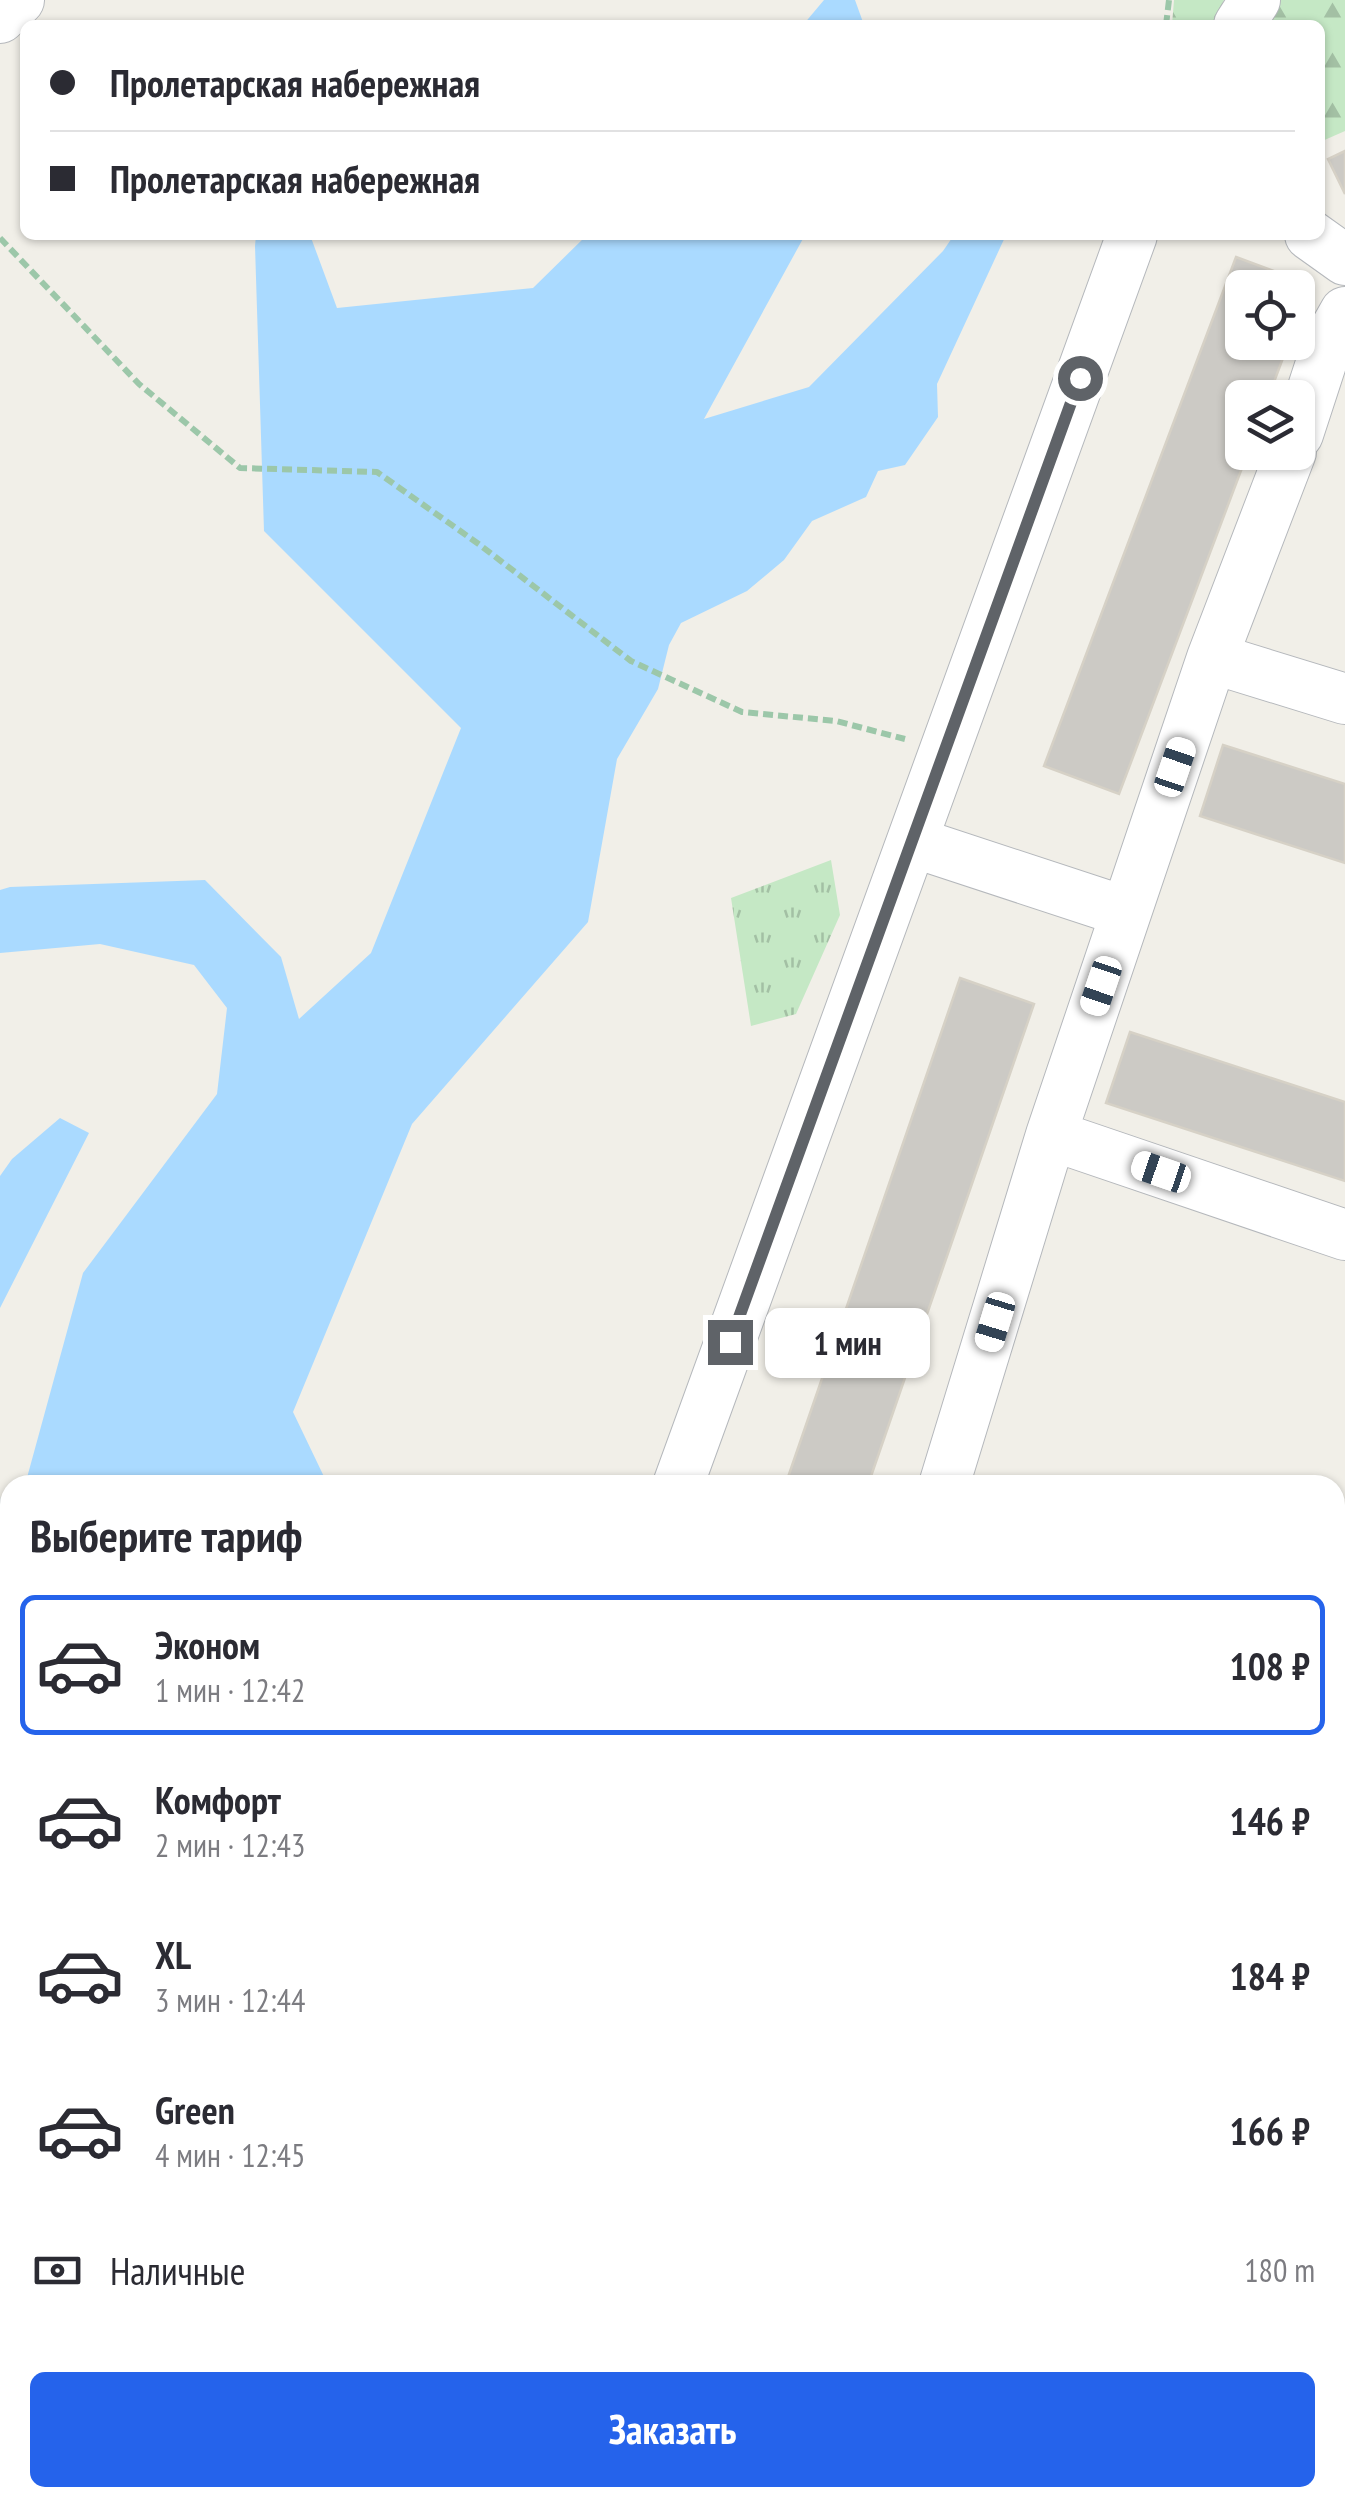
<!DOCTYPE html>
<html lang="ru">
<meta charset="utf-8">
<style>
:root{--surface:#fff;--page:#f7f7f7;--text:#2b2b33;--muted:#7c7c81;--line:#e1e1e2;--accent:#2563eb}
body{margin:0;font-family:"PT Sans Narrow",sans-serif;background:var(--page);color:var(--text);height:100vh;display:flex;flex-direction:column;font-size:38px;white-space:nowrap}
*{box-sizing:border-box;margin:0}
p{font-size:32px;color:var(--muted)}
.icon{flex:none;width:55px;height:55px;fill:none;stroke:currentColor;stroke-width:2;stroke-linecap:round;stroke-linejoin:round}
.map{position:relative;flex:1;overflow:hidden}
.panel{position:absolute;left:0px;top:1475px;width:1345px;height:1032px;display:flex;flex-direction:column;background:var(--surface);border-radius:30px 30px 0 0;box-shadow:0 2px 8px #0004}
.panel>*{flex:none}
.hud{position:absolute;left:20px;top:20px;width:1305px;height:220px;border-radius:15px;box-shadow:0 2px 8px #0004;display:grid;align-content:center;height:220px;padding:0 30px;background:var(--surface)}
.buttons{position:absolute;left:1225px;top:270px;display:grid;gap:20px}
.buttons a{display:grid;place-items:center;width:90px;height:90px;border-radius:15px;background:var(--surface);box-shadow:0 2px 8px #0004;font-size:50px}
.end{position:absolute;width:45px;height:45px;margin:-22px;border:12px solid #5f6368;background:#fff;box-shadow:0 0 0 5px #fff}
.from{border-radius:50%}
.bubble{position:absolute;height:70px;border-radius:15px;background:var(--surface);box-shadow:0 2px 8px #0004;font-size:32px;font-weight:700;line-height:70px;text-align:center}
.car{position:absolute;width:30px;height:60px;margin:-30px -15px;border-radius:12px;box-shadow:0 0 8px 2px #0007;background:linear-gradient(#fff 24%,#345 0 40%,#fff 0 76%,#345 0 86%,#fff 0)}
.hud b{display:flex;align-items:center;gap:35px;height:95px;font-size:38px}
.hud b+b{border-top:2px solid var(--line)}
.hud i{width:25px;height:25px;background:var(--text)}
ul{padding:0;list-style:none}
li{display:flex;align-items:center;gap:30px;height:140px;margin:0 20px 15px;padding:0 10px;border:5px solid transparent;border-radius:15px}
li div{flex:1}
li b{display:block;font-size:38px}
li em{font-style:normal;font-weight:700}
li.on{border-color:var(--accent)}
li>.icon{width:90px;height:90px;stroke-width:1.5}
h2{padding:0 30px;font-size:45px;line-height:120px}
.pay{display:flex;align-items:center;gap:25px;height:110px;padding:0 30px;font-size:38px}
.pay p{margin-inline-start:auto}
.primary-button{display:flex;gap:20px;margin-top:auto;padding:20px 30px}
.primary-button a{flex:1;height:115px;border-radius:15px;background:var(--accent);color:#fff;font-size:40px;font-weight:700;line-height:115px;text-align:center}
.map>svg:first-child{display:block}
.grass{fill:url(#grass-tufts)}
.forest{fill:url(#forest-firs)}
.water{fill:#aadaff}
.building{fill:#cccac5;stroke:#d6d1c6;stroke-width:2.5}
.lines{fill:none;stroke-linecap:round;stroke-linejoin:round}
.minor-casing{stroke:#b5b8bc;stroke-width:52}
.path{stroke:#9cc7a9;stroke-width:6;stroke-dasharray:10 5;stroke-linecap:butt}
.minor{stroke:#fff;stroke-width:50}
.route{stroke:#5f6368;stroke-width:12}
</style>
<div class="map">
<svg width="1345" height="2506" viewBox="0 0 1345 2506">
<defs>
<pattern id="grass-tufts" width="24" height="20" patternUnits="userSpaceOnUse" patternTransform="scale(2.5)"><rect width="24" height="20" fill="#c5e8c5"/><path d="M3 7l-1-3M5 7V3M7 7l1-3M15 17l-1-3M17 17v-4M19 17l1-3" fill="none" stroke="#a3c0a4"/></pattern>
<pattern id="forest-firs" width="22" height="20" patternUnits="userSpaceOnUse" patternTransform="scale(2.5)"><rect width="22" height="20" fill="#c5e8c5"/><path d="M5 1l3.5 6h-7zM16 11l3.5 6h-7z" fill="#a3c0a4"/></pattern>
</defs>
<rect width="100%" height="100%" fill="#f1efe8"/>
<path class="grass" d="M831 860 840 915 796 1014 751 1026 731 898Z
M0 2433 10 2442V2498H74L84 2506H0Z
M700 2498H810L816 2506H698Z"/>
<path class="forest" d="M1174 0H1224L1213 25H1172Z
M1273 0H1345V131L1320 142V25H1259Z"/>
<path class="water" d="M824 0H855L864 25H803Z
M256 235H310L337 308 533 288 587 235H805L704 419 809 387 943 251 954 235H1006L937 384 938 417 905 465 878 471 866 497 812 521 784 560 747 591 681 623 669 645 658 689 617 759 588 922 412 1124 293 1412 328 1485H25L83 1273 217 1094 227 1008 194 965 100 944 0 953V890L10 887 205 880 281 957 299 1019 371 953 461 728 264 531 255 246Z
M60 1118 89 1133 0 1308V1176L12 1159Z
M0 1495 2 1560 10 1540V2257L0 2247Z
M10 2283V2343L0 2335V2296Z
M146 2498H700L698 2506H147Z"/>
<path class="building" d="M1345 151V194L1328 159Z
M1236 257 1311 285 1298 320V288H1242V342H1289L1268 398H1242V452H1248L1119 794 1044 766Z
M1223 745 1345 784V863L1200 816Z
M960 978 1034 1004 868 1485H792L786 1483Z
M1130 1032 1345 1102V1181L1106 1103Z"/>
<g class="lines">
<defs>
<path id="minor" d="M0 18 19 0
M1239 25 1255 0
M1310 235 1345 260
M1298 434 1328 342 1345 312
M1212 658 1345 699
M913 842 1126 912
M1051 1135 1345 1235
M678 1485 1132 235
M944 1485 1051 1135 1212 658 1291 452
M1335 1914H1345
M857 2498 862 2506
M1198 2506 1204 2498"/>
</defs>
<use href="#minor" class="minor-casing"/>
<path class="path" d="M1166 25 1169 0
M0 238 139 384 240 468 377 472 480 545 631 661 742 712 836 721 905 739
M0 1700 10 1721
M360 2498 362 2506
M564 2506 580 2498"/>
<use href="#minor" class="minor"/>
</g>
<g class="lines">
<path class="route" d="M730 1342 1080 378"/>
</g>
</svg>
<div class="buttons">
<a><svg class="icon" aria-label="locate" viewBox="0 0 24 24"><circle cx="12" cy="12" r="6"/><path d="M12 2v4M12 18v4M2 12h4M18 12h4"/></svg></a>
<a><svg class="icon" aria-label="layers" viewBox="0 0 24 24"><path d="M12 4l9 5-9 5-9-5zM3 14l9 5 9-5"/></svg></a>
</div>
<i class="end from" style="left:1080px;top:378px"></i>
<i class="end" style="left:730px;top:1342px"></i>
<div class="bubble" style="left:765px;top:1308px;width:165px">1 мин</div>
<i class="car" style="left:1175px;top:767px;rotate:19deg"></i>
<i class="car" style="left:1101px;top:986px;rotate:199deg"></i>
<i class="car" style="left:1161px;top:1172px;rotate:289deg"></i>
<i class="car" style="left:995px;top:1322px;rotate:197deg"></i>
<div class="hud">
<b><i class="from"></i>Пролетарская набережная</b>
<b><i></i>Пролетарская набережная</b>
</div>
<section class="panel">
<h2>Выберите тариф</h2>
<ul>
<li class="on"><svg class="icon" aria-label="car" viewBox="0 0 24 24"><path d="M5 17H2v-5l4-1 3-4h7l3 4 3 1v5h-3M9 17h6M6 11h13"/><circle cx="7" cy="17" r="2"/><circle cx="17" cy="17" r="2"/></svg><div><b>Эконом</b><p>1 мин · 12:42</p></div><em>108 ₽</em></li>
<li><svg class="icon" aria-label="car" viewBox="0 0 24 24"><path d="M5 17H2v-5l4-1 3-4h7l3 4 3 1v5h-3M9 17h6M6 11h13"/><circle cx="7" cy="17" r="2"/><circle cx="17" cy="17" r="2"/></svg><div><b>Комфорт</b><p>2 мин · 12:43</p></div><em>146 ₽</em></li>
<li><svg class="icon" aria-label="car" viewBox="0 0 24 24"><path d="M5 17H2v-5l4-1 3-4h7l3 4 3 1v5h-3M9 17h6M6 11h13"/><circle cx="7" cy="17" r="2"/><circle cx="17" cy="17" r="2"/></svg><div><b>XL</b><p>3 мин · 12:44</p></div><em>184 ₽</em></li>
<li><svg class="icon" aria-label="car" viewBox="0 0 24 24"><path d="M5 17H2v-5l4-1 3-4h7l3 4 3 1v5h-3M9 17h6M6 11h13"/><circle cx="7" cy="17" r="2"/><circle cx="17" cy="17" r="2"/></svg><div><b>Green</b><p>4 мин · 12:45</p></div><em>166 ₽</em></li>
</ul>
<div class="pay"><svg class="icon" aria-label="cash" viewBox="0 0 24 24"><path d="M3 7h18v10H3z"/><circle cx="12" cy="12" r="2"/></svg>Наличные<p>180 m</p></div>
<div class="primary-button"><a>Заказать</a></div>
</section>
</div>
